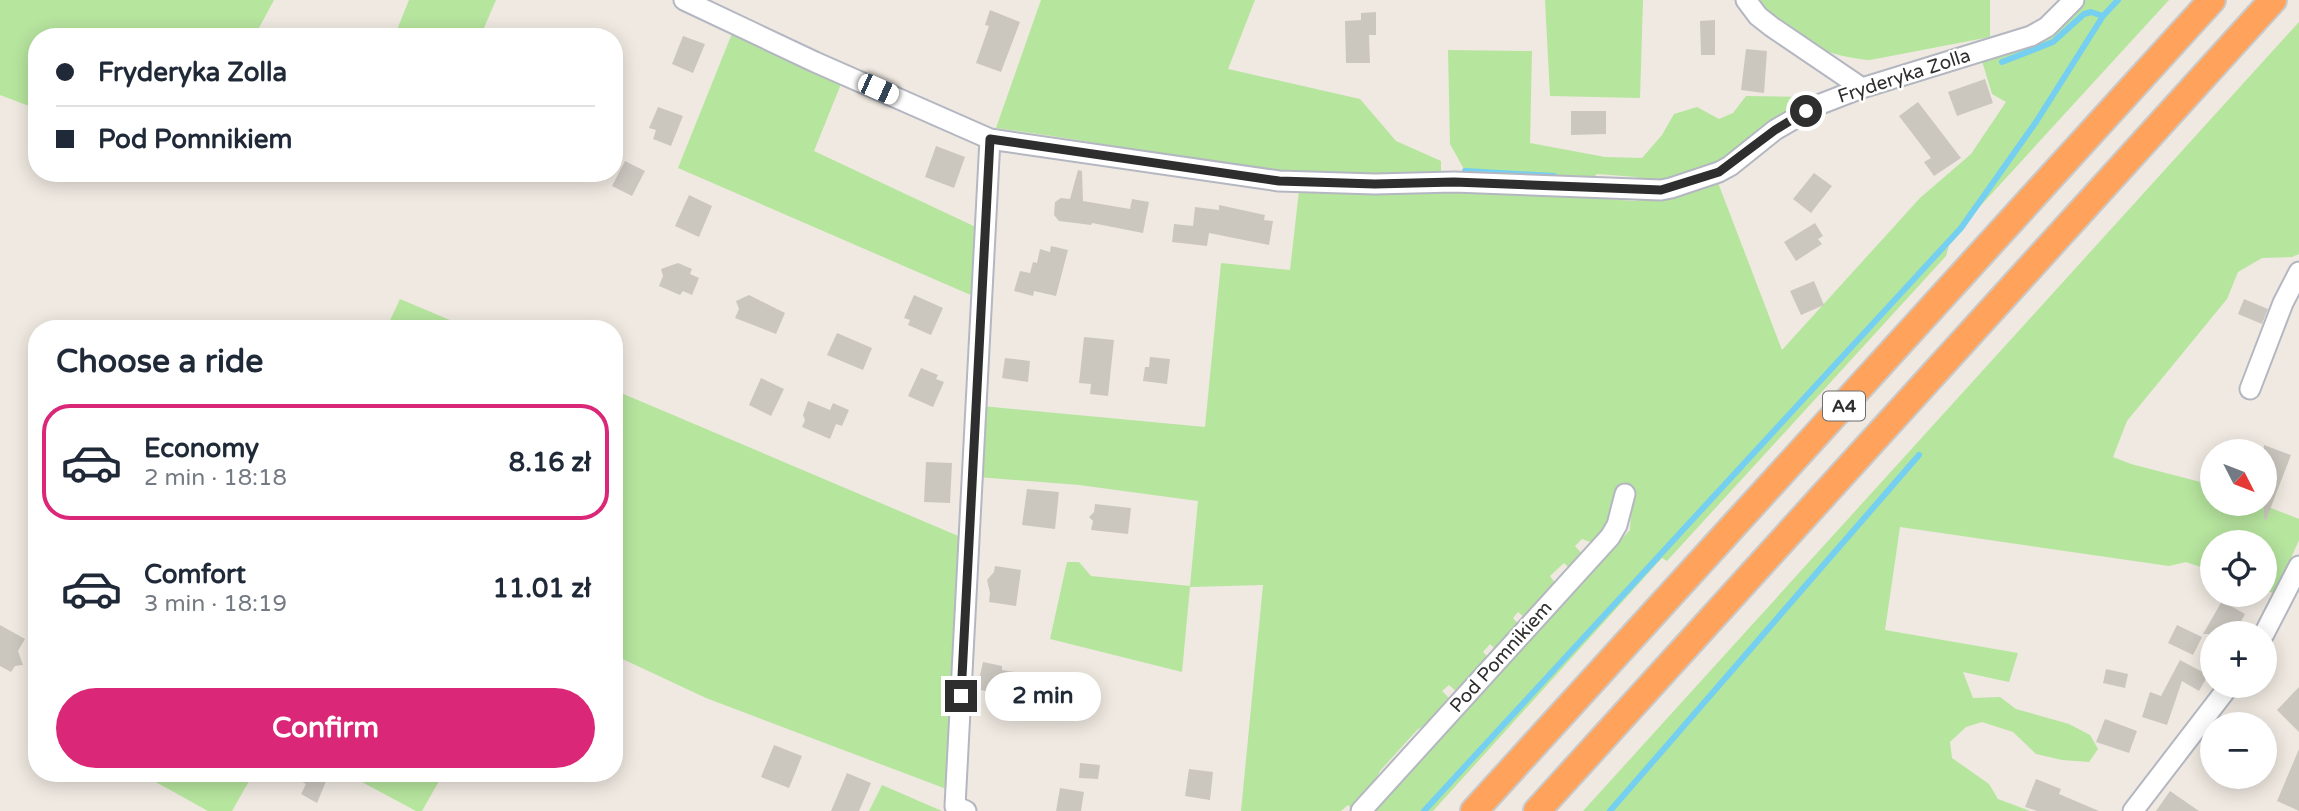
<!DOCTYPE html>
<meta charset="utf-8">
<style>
:root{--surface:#fff;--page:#f6f6f7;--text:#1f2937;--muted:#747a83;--line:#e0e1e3;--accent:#db2777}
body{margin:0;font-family:"Varela Round",sans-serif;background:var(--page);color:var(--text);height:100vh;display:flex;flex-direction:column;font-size:26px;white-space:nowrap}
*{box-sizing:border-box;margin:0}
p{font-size:23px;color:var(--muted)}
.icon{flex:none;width:38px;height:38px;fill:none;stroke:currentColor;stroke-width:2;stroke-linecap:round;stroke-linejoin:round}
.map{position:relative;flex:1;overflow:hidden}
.sheet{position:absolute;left:28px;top:320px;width:595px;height:462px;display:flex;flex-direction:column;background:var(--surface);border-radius:28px;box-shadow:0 4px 18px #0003}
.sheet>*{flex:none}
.top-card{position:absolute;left:28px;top:28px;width:595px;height:154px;border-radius:28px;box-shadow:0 4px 18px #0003;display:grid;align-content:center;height:154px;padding:0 28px;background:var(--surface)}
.needle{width:46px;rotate:132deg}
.controls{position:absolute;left:2200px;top:439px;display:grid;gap:14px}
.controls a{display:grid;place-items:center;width:77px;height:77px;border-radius:50%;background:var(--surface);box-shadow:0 4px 18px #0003;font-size:35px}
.end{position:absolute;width:32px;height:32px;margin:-16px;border:9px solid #2e2e2e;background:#fff;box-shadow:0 0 0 4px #fff}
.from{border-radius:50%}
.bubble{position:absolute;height:49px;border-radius:24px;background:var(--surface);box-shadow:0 4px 18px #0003;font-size:23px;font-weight:800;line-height:49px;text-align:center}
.car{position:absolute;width:21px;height:42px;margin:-21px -10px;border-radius:9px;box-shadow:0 0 5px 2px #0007;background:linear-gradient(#fff 24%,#345 0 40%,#fff 0 76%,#345 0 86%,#fff 0)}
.top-card b{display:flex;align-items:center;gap:24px;height:66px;font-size:26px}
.top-card b+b{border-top:2px solid var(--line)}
.top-card i{width:18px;height:18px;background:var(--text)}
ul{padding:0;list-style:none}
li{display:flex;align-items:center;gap:21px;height:116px;margin:0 14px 10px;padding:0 14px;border:4px solid transparent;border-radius:28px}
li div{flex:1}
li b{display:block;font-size:26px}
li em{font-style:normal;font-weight:800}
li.selected{border-color:var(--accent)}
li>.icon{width:63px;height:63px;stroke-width:1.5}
h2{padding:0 28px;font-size:32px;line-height:84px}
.action{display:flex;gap:14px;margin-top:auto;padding:14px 28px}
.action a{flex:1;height:80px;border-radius:42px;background:var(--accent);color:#fff;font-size:28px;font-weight:800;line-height:80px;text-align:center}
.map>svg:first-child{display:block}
.green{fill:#b6e59e}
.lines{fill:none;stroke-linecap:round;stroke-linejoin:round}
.stream{stroke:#75cff0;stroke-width:6}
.building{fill:#cbc7bf}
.minor-casing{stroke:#b4b7c1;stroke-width:23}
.highway-casing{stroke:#c9c9c9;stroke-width:30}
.minor{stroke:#fff;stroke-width:19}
.highway{stroke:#ffa35c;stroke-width:26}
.route{stroke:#2e2e2e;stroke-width:9}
.labels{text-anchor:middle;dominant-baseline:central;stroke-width:5;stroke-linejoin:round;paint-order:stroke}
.shield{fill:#fff;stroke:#6d6d6d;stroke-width:2}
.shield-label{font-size:18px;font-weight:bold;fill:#2e2e2e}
.street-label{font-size:19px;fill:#2e2e2e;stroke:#fff}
</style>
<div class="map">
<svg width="2299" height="811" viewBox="0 0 2299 811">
<rect width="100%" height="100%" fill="#efe9e1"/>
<path class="green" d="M0 0H274L254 37H37V109L0 95Z
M409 0H496L480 37H394Z
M1041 0H1255L1228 69 1360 99 1396 141 1441 161V175L1469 188 1633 201 1670 197 1717 180 1782 350 1920 198 1971 154 2006 102 1992 94 1982 61 2050 37 2086 0H2169L1951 238 1946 256 1667 561 1662 558 1433 811H1370L1563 599 1630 530 1631 510 1616 513 1596 544 1582 539 1575 546 1584 556 1572 571 1564 563 1550 576 1559 588 1528 620 1518 612 1513 618 1521 627 1498 652 1490 644 1483 652 1491 660 1459 694 1449 685 1442 691 1453 702 1437 717 1417 730 1380 771 1368 795 1355 811 1348 805 1341 811H1241L1263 585 1190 587 1182 672 1050 639 1067 562H1079L1091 576 1190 586 1198 501 1079 485 978 477 982 406 1205 427 1221 263 1290 270 1301 173C1199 162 1098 142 996 128Z
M1545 0H1643L1640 98 1550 96Z
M1756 0H1990V37L1870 60C1833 57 1802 45 1775 20 1769 13 1761 7 1756 0Z
M2299 22V254L2292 257 2262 258 2238 272 2227 299 2127 421 2113 457 2131 464 2212 485V504H2261L2299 519V540L2275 594 2265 590 2264 542H2212V571L2186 562 2169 566 1900 527 1885 630 2018 653 2009 682 1963 672 1973 698 2000 697 2016 709 2069 724 2090 735 2098 749 2089 762 2062 760 2036 754 2013 732 1982 722 1966 727 1950 742 1952 758 1989 784 1998 799 2030 811H1583Z
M733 31 841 84 814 151 980 229 973 296 678 168Z
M1448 50 1532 51 1530 143 1605 157 1642 158 1662 135 1674 114 1697 107 1719 119 1733 113 1746 96 1809 97 1725 159 1662 184 1643 183 1636 177 1597 174 1592 179 1465 171 1450 144Z
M400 299 471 329H386Z
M614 390 963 538 949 790 706 698 614 655Z
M146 774H253L232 811H208L145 776Z
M347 774H443L422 811H416Z
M882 785 942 811H869Z"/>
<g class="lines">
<path class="stream" d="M2002 62 2053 42 2084 14 2091 12 2103 16
M1789 112 1809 97
M1465 171 1554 176
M1424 811 1961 228 2036 122 2103 16 2118 0
M1610 811 1919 455"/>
</g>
<path class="building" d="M990 10 1020 22 1001 72 976 63 989 26 985 25Z
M1376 12V35H1369L1370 63H1346L1345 21 1361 20V13Z
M1715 20V55H1701L1700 21Z
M683 36 705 44 693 73 672 64Z
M1746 49 1767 51 1764 93 1741 90Z
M1985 79 1993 103 1957 116 1948 92Z
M1918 102 1961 158 1934 176 1924 162 1931 158 1899 116Z
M658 107 683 116 671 146 653 139 656 130 649 128Z
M1571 111H1606V134L1571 135Z
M936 146 965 157 954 188 925 177Z
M625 161 645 171 632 196 612 186Z
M1078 170 1082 171 1083 201 1130 209 1132 199 1149 202 1143 233 1092 223 1091 225 1059 221 1054 215 1055 202 1061 198 1070 199Z
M1814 173 1832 186 1811 213 1793 199Z
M689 195 712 206 699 237 675 226Z
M1219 205 1265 215 1264 220 1273 221 1269 245 1209 233 1207 246 1172 242 1174 224 1193 226 1195 207 1219 210Z
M1815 223 1823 236 1818 239 1822 244 1796 261 1784 242Z
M1051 246 1068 250 1056 296 1034 291 1033 296 1014 291 1020 271 1030 273 1033 262 1037 263 1040 249 1050 252Z
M678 263 692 269 690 274 699 278 692 295 683 291 680 295 659 286 663 276 661 269Z
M1814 281 1824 305 1801 315 1790 291Z
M749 295 785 313 776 334 735 318 739 309 736 301Z
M914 295 943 308 931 335 908 325 910 320 904 318Z
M2244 299 2268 309 2262 324 2238 314Z
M837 333 872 348 863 370 827 355Z
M1084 337 1114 340 1108 396 1090 394 1091 384 1079 383Z
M1150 357 1170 359 1167 384 1143 381 1145 367H1149Z
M1005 358 1030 361 1028 382 1002 378Z
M921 368 938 375 936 379 944 382 933 407 908 396Z
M761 378 784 389 771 416 749 405Z
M808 401 830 410 833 403 849 410 842 426 836 424 830 439 802 427 805 420 803 415Z
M2264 445 2291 455 2266 520 2264 519Z
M926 462 952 463 950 503 924 502Z
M1027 489 1059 492 1055 529 1022 525Z
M1095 504 1131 508 1128 534 1091 530 1093 521 1089 517 1094 512Z
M995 566 1021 570 1016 606 989 602 990 593 987 580 994 572Z
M2222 601 2245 614 2234 634H2203Z
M0 625 25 639 18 651 23 665 15 666 11 672 0 666Z
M2177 625 2202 637 2193 655 2168 643Z
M2180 660 2208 675 2199 691 2182 681 2167 725 2142 717 2150 692 2161 696Z
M983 662 1002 666V670L1014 672 1009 699 988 695 989 692 977 689Z
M2106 669 2128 674 2125 688 2103 683Z
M2299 687V732L2277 710Z
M2105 719 2137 731 2129 753 2096 742Z
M774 745 802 756 789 788 761 777Z
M2299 749V811L2277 801Z
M1080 763 1100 765 1098 779 1079 778Z
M1189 769 1213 772 1210 800 1185 796Z
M847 773 871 783 859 811H831Z
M287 774H329L317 803 301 794 306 784Z
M2036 779 2061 789 2059 794 2099 811H2037L2025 807Z
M1060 788 1084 792 1081 811H1056Z
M2170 791 2199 811H2156Z"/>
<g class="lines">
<defs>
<path id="minor" d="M684 0 815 62 990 139 1279 181 1375 184 1454 182 1661 190 1671 188 1719 172 1730 166 1775 130 1818 105 1862 88 2031 36 2047 27 2074 0
M1746 0 1758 16 1772 27 1862 88
M2250 389 2283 303 2299 272
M2264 634 2299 566
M966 811 955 806 990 139
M1361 811 1610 537 1617 525 1625 494
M2133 811 2229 686"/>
<path id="highway" d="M1474 811 2212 0
M1537 811 2273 0"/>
</defs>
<use href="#minor" class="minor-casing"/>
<use href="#highway" class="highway-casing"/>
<use href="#minor" class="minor"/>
<use href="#highway" class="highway"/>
</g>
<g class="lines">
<path class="route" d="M961 696 990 139 1279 181 1375 184 1454 182 1661 190 1719 172 1775 130 1806 111"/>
</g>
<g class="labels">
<rect class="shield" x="1823" y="391.5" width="42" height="29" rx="5"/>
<g class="shield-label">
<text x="1844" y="406">A4</text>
</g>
<g class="street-label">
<text transform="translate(1904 76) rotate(-18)">Fryderyka Zolla</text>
<text transform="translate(1501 657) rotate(-48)">Pod Pomnikiem</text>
</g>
</g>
</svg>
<div class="controls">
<a><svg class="needle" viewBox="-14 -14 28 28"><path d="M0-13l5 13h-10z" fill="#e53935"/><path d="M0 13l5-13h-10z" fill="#747a83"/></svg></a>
<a><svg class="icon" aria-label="locate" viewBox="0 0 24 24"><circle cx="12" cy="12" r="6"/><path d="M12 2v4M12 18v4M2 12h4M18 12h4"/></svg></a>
<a>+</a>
<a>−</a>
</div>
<i class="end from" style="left:1806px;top:111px"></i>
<i class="end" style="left:961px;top:696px"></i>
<div class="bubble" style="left:985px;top:672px;width:116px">2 min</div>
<i class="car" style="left:878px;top:89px;rotate:114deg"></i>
<div class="top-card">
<b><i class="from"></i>Fryderyka Zolla</b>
<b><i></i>Pod Pomnikiem</b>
</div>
<section class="sheet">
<h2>Choose a ride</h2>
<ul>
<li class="selected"><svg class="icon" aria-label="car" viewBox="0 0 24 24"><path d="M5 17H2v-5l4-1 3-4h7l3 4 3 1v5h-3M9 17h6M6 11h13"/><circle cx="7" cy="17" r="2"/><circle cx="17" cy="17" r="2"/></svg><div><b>Economy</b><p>2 min · 18:18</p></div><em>8.16 zł</em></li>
<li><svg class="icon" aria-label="car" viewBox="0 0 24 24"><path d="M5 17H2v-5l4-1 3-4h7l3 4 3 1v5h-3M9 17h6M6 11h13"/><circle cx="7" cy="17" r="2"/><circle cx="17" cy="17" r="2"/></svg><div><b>Comfort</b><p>3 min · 18:19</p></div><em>11.01 zł</em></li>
</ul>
<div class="action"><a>Confirm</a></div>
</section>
</div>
